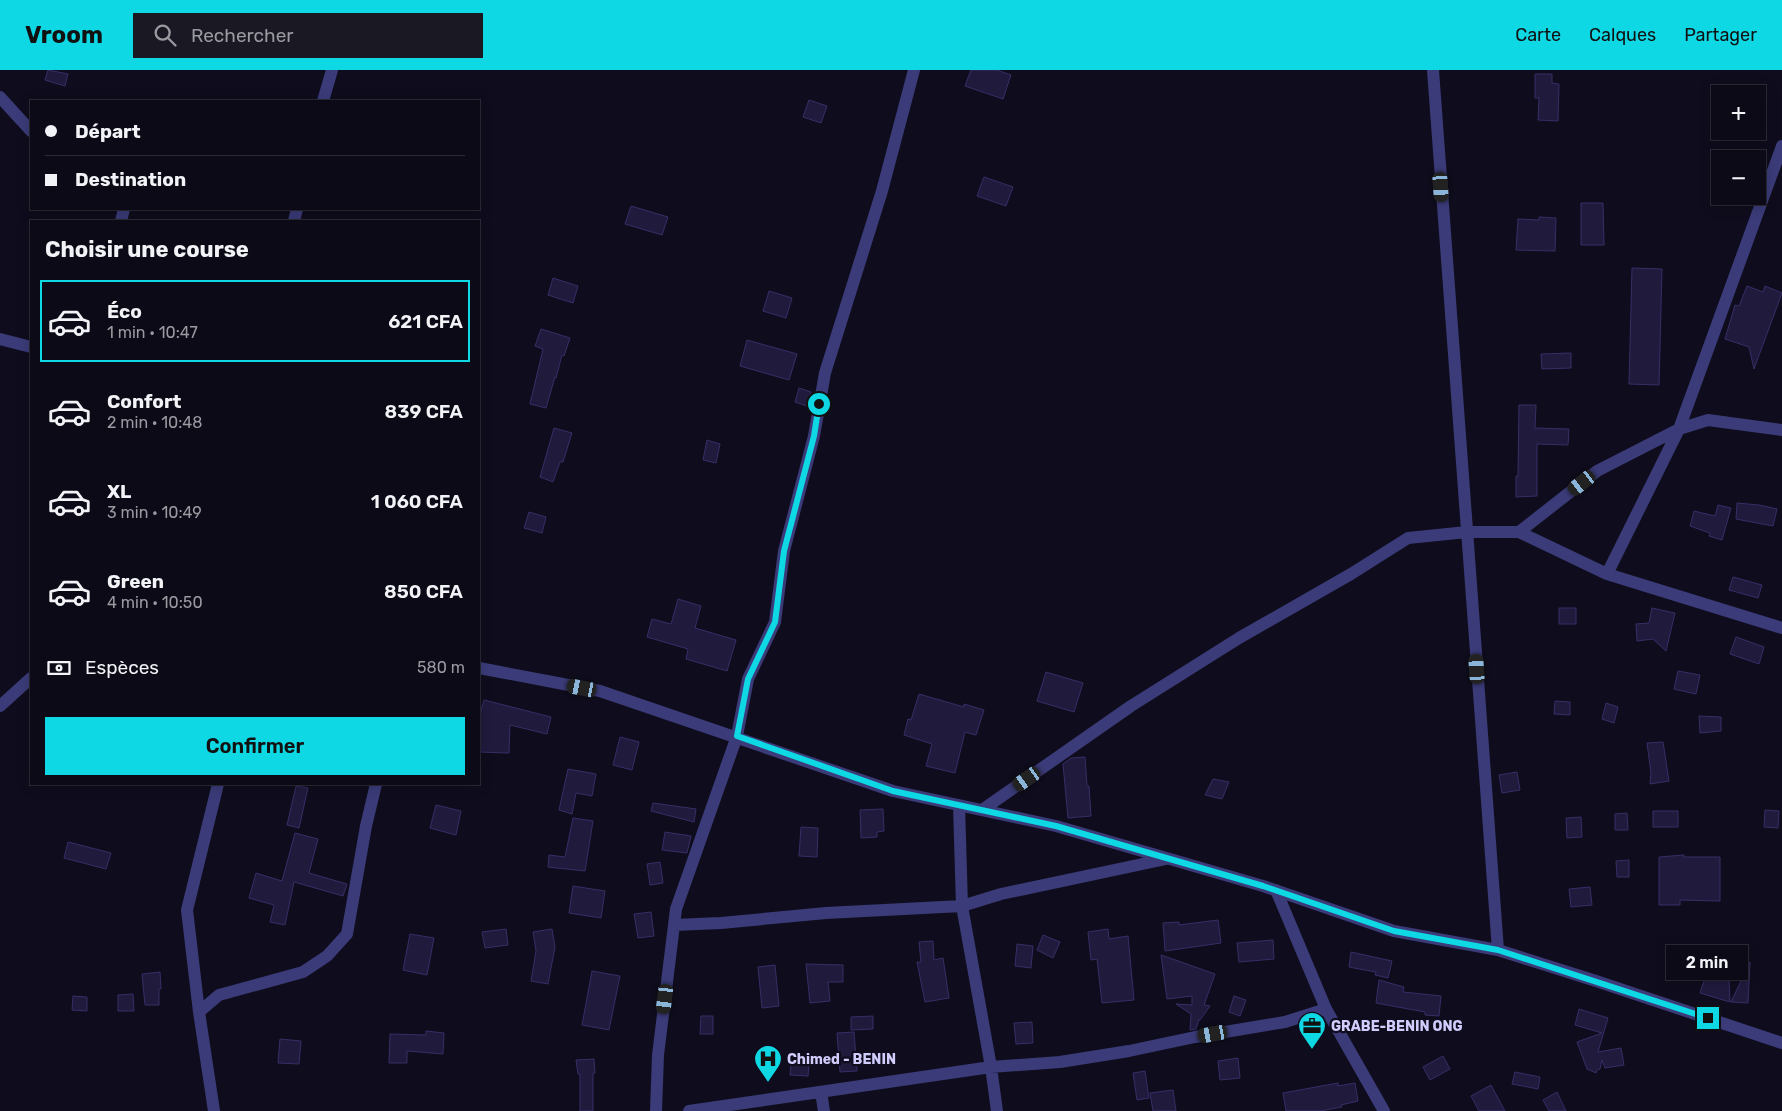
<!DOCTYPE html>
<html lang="fr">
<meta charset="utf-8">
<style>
:root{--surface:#0b0a16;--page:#191823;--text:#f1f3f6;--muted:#9a9aa1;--line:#2b2b35;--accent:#0fd8e5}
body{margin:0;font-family:Rubik,sans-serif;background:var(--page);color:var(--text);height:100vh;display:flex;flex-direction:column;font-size:19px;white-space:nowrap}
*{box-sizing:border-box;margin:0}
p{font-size:16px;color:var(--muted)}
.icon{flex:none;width:28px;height:28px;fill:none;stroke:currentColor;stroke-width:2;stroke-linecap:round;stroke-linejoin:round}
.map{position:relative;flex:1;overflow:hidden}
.sheet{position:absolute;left:30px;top:150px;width:450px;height:565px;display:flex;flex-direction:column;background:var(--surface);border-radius:0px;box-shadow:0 2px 12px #0003,0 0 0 1px var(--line)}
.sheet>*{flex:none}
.hud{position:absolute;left:30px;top:30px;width:450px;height:110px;border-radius:0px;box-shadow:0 2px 12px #0003,0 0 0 1px var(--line);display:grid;align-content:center;height:110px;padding:0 15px;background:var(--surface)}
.fabs{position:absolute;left:1711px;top:15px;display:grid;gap:10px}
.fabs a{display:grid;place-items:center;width:55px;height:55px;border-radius:0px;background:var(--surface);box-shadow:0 2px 12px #0003,0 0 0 1px var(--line);font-size:25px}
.end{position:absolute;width:22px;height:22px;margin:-11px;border:6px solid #0fd8e5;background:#111;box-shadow:0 0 0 2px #111}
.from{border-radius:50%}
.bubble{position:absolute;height:35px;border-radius:0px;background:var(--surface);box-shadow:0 2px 12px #0003,0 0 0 1px var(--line);font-size:16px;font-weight:600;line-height:35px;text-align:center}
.car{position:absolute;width:15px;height:30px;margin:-15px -8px;border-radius:6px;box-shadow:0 0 4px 1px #0007;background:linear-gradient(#222 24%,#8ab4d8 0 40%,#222 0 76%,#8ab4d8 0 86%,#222 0)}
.hud b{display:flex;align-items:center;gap:18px;height:48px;font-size:19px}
.hud b+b{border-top:1px solid var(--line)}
.hud i{width:12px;height:12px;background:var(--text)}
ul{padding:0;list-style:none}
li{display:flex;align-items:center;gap:15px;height:82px;margin:0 10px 8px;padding:0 5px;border:2px solid transparent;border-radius:0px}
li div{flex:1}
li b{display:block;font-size:19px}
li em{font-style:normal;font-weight:600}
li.on{border-color:var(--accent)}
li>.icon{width:45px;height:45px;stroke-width:1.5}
h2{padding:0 15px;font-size:22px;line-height:60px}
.pay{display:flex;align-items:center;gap:12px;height:55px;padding:0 15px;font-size:19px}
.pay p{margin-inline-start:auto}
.action{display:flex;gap:10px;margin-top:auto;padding:10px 15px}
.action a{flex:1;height:58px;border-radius:0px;background:var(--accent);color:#111;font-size:20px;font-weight:600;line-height:58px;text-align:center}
header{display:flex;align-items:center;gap:30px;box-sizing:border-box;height:70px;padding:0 25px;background:var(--accent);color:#111}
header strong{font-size:24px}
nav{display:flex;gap:28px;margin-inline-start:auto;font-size:18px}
.search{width:350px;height:45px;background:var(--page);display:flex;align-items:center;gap:12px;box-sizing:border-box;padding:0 18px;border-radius:0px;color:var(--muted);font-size:19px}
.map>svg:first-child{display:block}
.building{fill:#201a3d;stroke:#372e67}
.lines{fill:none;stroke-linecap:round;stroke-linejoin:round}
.minor{stroke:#3b3b79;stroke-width:12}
.route{stroke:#0fd8e5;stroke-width:6}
.labels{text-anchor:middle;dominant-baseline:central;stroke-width:4.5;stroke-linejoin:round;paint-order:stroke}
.poi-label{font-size:14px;font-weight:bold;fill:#d0ccfc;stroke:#0f0d1d;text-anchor:start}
</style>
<header>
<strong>Vroom</strong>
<div class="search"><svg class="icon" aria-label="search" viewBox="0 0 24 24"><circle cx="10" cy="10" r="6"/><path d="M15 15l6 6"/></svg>Rechercher</div>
<nav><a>Carte</a><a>Calques</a><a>Partager</a></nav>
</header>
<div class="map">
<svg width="1782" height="1041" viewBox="0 0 1782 1041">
<rect width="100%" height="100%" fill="#0f0d1d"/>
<path class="building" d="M48 0 68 4 65 16 45 10Z
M971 0H997L1011 5 1003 29 965 16Z
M1535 4H1552V13L1559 14 1558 51 1538 50 1539 28H1535Z
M809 30 827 36 821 53 803 47Z
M984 107 1013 117 1006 136 977 126Z
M1581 133H1603L1604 175H1581Z
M631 136 668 147 662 165 625 154Z
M1539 147 1556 148 1555 181 1516 180 1518 149 1539 150Z
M1632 198 1662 199 1659 315 1629 314Z
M553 208 578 216 573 233 548 225Z
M1747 216 1763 222 1765 216 1782 223 1754 299 1749 277 1725 269 1735 235 1739 236Z
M769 221 792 228 786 248 763 241Z
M541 259 570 268 564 286 562 285 556 308 555 307 546 338 530 334 543 279 535 276Z
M747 270 797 284 789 310 740 296Z
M1571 283V298L1542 299 1541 284Z
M799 318 811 322 807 336 795 332Z
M1519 335H1536L1535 358 1569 359 1568 375 1537 374V426L1516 427V406H1518Z
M554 358 572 363 563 392H560L553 412 540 407Z
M707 370 720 374 716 393 703 390Z
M1737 433 1759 435 1777 439 1773 456 1736 449Z
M1718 435 1731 438 1722 470 1709 466 1710 463 1690 456 1694 441 1715 446Z
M529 442 546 447 542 463 524 458Z
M1733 507 1762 515 1758 528 1729 520Z
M678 529 701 536 695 558 736 570 727 601 686 589 688 579 647 567 652 549 671 554Z
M1559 538H1576V554H1559Z
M1652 538 1675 543 1666 581 1653 569 1637 571 1636 554 1649 553Z
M1736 567 1764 577 1759 594 1730 584Z
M1678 601 1700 605 1696 624 1674 619Z
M1046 602 1083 613 1074 642 1037 631Z
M919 624 964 637V634L984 640 976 665 965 662 955 703 926 696 932 674 904 665 908 649 911 650Z
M484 630 551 647 547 664 510 655 509 683 479 682V648Z
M1555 631 1570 632V645L1554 644Z
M1606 633 1618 637 1614 653 1602 649Z
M1699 646 1721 647V661L1700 663Z
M620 667 639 672 632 700 613 695Z
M1663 672 1669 711 1650 714 1651 703 1647 673Z
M1085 687 1087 716H1089L1091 746 1068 748 1063 694 1071 688Z
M568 699 596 704 592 726 576 723 572 744 559 740Z
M1517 702 1520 720 1502 723 1499 705Z
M1213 709 1229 712 1222 729 1205 725Z
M296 716 308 718 299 758 287 755Z
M653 733 696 739 694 752 651 741Z
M436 735 461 741 456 765 430 758Z
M883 739 884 761 877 762V767L861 768 860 740Z
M1765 740 1779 741 1778 758 1764 757Z
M1653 741H1678V757H1653Z
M1627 743 1628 760H1615V744Z
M1581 747 1582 767 1567 768 1566 748Z
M573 748 593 751 585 801 548 797 549 785 565 787Z
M801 757 818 758 817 787 799 786Z
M665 762 691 766 687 783 662 780Z
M295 763 318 769 309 803 347 814 343 826 294 812 285 855 270 852 274 835 249 828 256 803 282 811Z
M68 772 111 783 106 799 64 788Z
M1684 785V787H1720V831L1680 830V835H1659V787Z
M1629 790V807H1617L1616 791Z
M660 792 663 813 650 815 647 794Z
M573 816 605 821 601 848 569 843Z
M1590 817 1592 835 1571 837 1569 819Z
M651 842 654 866 638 868 634 844Z
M1218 850 1221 873 1165 881 1163 853 1179 852V855Z
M506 859 508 875 485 878 482 862Z
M552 859 555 877 548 914 531 911 536 881 533 862Z
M1108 859 1109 869 1128 866 1134 930 1102 933 1097 889 1091 890 1088 862Z
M410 864 434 868 427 905 403 900Z
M1043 865 1060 872 1053 888 1037 880Z
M1273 870 1274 889 1239 892 1237 873Z
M933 871 934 890 943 888 949 928 925 932 917 892H921L919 872Z
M1017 874 1033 876 1031 898 1015 896Z
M1351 882 1392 891 1388 908 1375 905 1376 902 1349 897Z
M1161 885 1215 904 1204 935 1210 936 1200 950 1199 949 1196 959 1190 960 1191 944 1176 934 1192 935V926L1167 929Z
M1704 885H1728L1730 932 1700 923 1705 908Z
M1750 892 1748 933 1731 932Z
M806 894 843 895V912H828L830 931 810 933Z
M775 895 779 936 762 938 758 897Z
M592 901 620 906 609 960 582 955Z
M160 902 161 919H159V935H145L142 904Z
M1379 910 1404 917 1403 922 1441 926 1439 946 1425 945V942L1376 933Z
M133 924 134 941H118V925Z
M73 926 87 927V941L72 940Z
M1234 926 1246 930 1240 946 1229 942Z
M1579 939 1608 948 1598 982 1621 978 1624 995 1605 998 1602 990 1600 999 1597 1000 1596 1003 1587 999 1577 972 1602 963 1575 955Z
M701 946H713V964H700Z
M873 946V959L851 960V947Z
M1032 952 1033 973 1016 974 1014 953Z
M426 961 444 963 443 984 407 981V993H389L390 964 426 965Z
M854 962 857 1001 840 1002 837 963Z
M280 969 301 971 299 994 278 993Z
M1443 986 1450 999 1430 1010 1423 997Z
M1238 988 1240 1008 1220 1010 1218 991Z
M594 989 595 1003H593V1041H580V1004H578L576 990Z
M791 993 809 994 808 1006 790 1005Z
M1145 1001 1149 1028 1137 1030 1133 1003Z
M1515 1002 1540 1007 1538 1019 1512 1014Z
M1338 1013V1016L1355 1013 1358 1031 1341 1035 1342 1037 1320 1041H1286L1283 1023Z
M1491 1015 1505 1041H1479L1471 1026Z
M1173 1020 1176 1041H1153L1150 1023Z
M1557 1022 1566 1041H1549L1543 1030Z"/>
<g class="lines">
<path class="minor" d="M1433 0 1498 880
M0 27 31 61
M323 31 332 0
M121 151 124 139
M294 151 297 139
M0 269 31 277
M1519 462 1597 401 1679 359 1782 76
M1607 504 1679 359 1708 350 1782 360
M479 598 600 621 893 721 1056 756 1263 816 1394 861 1498 880 1596 911 1782 973
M0 636 31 608
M959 735 962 836 991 997 997 1041
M982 740 1131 636 1239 568 1351 504 1408 468 1467 462H1519L1607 504 1782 558
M1276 820 1326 939 1384 1041
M674 855 721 853 826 843 962 836 1001 824 1166 789
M199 942 219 925 303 902 327 886 347 864 366 756 376 714
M821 1022 824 1041
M214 1041 199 942 187 840 218 714
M656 1041 658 985 676 839 737 666 748 609 775 552 784 481 814 366 825 303 882 121 914 0
M689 1041 991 997 1060 992 1129 981 1195 967 1285 952 1326 939"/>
</g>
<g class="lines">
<path class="route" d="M819 334 814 366 784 481 775 552 748 609 737 666 893 721 1056 756 1263 816 1394 861 1498 880 1708 948"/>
</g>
<defs>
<symbol id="office-pin" viewBox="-11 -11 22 30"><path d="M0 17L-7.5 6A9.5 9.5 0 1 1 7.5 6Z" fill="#0fd8e5" stroke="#0f0d1d"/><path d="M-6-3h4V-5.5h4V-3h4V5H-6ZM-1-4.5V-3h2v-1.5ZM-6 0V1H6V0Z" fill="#111"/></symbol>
<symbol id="hospital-pin" viewBox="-11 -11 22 30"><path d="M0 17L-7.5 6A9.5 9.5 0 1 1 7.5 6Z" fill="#0fd8e5" stroke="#0f0d1d"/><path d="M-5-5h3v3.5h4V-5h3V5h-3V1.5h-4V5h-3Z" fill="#111"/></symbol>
</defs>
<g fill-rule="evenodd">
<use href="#office-pin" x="1296" y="940" width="32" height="43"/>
<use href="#hospital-pin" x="752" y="973" width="32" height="43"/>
</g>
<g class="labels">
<g class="poi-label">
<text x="1331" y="956">GRABE-BENIN ONG</text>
<text x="787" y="989">Chimed - BENIN</text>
</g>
</g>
</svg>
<div class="fabs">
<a>+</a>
<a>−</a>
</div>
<i class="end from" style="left:819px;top:334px"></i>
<i class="end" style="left:1708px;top:948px"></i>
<div class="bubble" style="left:1666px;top:875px;width:82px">2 min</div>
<i class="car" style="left:1441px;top:117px;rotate:176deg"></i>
<i class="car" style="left:1582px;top:413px;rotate:232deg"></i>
<i class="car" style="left:1477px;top:599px;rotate:356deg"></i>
<i class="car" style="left:582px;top:618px;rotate:281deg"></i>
<i class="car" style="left:1027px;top:709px;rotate:235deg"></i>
<i class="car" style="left:665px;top:929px;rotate:187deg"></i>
<i class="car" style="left:1213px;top:964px;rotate:260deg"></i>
<div class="hud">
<b><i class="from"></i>Départ</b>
<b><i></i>Destination</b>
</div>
<section class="sheet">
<h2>Choisir une course</h2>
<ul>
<li class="on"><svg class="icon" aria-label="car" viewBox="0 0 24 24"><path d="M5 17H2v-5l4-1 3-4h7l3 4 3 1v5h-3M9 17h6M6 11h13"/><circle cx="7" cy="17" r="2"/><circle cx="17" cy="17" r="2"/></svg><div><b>Éco</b><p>1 min · 10:47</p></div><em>621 CFA</em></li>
<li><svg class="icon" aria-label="car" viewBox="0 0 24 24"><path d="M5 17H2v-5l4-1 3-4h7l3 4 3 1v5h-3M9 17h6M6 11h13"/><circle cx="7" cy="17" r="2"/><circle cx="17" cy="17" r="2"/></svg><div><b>Confort</b><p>2 min · 10:48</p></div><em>839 CFA</em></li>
<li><svg class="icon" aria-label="car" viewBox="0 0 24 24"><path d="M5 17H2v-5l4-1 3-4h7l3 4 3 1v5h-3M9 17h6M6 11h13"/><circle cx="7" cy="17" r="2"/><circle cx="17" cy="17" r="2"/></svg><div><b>XL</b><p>3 min · 10:49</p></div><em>1 060 CFA</em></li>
<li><svg class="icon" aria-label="car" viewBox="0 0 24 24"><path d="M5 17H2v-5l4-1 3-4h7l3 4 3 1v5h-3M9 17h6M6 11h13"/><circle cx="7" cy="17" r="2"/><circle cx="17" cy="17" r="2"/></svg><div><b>Green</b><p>4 min · 10:50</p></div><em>850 CFA</em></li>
</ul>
<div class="pay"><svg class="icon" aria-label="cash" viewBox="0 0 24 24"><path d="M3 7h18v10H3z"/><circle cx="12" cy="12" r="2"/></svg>Espèces<p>580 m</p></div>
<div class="action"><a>Confirmer</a></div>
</section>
</div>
